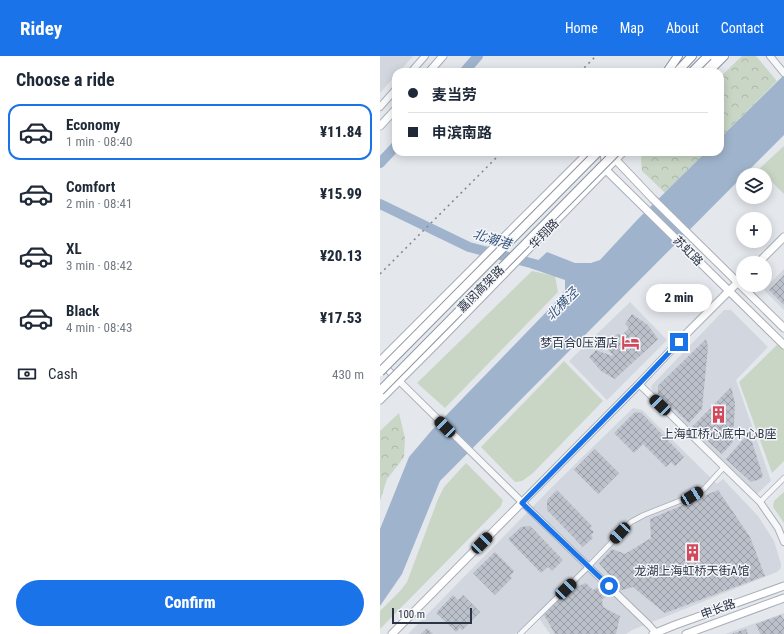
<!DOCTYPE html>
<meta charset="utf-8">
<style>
:root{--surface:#fff;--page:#f2f2f3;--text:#1f2937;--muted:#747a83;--line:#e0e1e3;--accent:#1a73e8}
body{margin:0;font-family:"Roboto Condensed","Noto Sans SC",sans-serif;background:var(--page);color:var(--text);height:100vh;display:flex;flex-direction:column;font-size:15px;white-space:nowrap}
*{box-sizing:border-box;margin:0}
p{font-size:13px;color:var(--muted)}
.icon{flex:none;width:22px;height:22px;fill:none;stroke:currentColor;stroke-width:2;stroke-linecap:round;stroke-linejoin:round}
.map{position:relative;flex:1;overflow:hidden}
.sheet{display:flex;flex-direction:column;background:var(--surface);width:380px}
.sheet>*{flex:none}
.hud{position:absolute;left:12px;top:12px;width:332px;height:88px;border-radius:12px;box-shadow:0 2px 10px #0003;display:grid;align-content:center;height:88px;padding:0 16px;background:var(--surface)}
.controls{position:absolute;left:356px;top:112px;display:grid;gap:8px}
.controls a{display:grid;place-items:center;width:36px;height:36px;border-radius:50%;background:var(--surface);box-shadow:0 2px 10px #0003;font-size:20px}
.scale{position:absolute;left:12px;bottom:10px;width:80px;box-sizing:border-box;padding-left:4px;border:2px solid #2b3445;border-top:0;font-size:11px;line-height:14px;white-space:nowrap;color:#2b3445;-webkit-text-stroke:3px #f4f6f9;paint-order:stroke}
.end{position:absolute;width:18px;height:18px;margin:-9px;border:5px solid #1a73e8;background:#fff;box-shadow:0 0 0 2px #fff}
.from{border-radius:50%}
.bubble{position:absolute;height:28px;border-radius:14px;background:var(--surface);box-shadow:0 2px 10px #0003;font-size:13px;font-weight:800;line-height:28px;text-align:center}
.car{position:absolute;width:12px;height:24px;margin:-12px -6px;border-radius:5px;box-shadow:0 0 3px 1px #0007;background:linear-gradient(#222 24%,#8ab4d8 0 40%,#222 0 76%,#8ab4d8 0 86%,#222 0)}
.hud b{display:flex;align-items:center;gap:14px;height:38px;font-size:15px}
.hud b+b{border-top:1px solid var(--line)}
.hud i{width:10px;height:10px;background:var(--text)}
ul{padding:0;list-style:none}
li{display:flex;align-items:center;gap:12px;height:56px;margin:0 8px 6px;padding:0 8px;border:2px solid transparent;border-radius:12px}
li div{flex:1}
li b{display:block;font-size:15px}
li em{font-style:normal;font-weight:800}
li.active{border-color:var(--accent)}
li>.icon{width:36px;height:36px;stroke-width:1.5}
h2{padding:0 16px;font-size:18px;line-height:48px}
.pay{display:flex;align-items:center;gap:10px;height:44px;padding:0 16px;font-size:15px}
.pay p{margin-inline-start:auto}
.button{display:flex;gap:8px;margin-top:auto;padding:8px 16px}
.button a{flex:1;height:46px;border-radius:24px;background:var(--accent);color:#fff;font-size:16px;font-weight:800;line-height:46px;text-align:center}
header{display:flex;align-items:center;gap:24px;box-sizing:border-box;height:56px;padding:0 20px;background:var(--accent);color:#fff}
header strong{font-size:19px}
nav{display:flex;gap:22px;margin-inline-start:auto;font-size:14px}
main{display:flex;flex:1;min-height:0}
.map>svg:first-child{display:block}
.built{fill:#d2d6de}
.forest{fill:url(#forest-crowns)}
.green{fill:#c9d6c5}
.water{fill:#9fb4cc}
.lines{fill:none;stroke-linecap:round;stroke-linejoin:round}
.river{stroke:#9fb4cc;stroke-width:10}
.building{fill:url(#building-cross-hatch)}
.minor-casing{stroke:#a9aeb7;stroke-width:6}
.tertiary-casing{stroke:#a9aeb7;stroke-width:8}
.secondary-casing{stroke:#a9aeb7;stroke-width:9}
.primary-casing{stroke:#a3abb8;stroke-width:9}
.trunk-casing{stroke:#8b94a3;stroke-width:10}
.minor{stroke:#f7f8fa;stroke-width:4.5}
.tertiary{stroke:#f7f8fa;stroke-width:6}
.secondary{stroke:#fff;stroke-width:7}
.primary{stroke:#fff;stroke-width:7}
.trunk{stroke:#fff;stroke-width:8}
.rail{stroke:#7d8696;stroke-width:1.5;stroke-dasharray:2 4;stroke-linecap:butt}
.trunk-bridge-casing{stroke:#8b94a3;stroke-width:10;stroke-linecap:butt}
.trunk-bridge{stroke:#fff;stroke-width:8}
.route{stroke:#1a73e8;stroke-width:5}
.labels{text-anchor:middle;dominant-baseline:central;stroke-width:3;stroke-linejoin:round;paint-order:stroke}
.street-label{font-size:12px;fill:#2b3445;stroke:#f4f6f9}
.poi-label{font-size:12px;fill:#2b3445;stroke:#f4f6f9}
.water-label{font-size:13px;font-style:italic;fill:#34527a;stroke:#f4f6f9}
</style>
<header>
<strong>Ridey</strong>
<nav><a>Home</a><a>Map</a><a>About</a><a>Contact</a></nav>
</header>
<main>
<section class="sheet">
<h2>Choose a ride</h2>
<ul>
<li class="active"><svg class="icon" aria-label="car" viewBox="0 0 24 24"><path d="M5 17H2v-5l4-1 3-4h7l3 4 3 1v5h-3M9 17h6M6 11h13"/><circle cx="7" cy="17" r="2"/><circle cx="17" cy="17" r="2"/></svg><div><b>Economy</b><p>1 min · 08:40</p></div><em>¥11.84</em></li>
<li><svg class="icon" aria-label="car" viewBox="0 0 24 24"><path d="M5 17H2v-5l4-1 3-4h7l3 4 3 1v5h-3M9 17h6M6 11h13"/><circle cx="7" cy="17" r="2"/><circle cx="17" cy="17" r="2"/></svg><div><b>Comfort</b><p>2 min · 08:41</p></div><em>¥15.99</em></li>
<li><svg class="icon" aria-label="car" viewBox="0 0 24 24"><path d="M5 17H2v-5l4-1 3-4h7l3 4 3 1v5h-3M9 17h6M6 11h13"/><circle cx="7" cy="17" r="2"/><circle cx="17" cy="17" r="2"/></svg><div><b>XL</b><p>3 min · 08:42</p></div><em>¥20.13</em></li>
<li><svg class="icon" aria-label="car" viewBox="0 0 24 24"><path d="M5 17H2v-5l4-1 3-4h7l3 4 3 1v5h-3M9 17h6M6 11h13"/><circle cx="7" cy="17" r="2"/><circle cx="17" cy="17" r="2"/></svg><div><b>Black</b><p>4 min · 08:43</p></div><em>¥17.53</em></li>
</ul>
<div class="pay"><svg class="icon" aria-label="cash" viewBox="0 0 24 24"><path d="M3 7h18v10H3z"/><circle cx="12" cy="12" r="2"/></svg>Cash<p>430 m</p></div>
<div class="button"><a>Confirm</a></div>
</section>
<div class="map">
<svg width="404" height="578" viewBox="0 0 404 578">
<defs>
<pattern id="forest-crowns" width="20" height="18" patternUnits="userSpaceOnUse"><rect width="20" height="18" fill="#c9d6c5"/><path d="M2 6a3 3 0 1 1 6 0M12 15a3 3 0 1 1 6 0" fill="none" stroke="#adb8ab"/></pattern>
<pattern id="building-cross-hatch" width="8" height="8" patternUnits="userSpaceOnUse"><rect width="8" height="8" fill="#bbc0ca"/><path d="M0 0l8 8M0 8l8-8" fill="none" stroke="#989da6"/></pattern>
</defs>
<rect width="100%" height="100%" fill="#e4e7ec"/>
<path class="built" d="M0 0H33L19 16H16V19L0 37Z
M404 213V254L384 234Z
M250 246 287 284 227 344 189 305Z
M344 254H351L388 291 356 324 391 425 377 438 374 437 273 336 271 331 272 329Z
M253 352 262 354 337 428 343 423 378 460 394 485 401 508V512L397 516 252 574 246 578H170L156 558 135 578H28L179 424Z
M404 557V578H345Z"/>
<path class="forest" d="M362 0H376L397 25 340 82V21Z
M263 96H326L285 137 262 115 261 103Z
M19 357 25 382 24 401 7 423 0 445V375Z"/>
<path class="green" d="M404 90V138L379 113Z
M152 215 175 220 178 236 65 352 37 327Z
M398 288 404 294V405L392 417 359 326Z
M184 305 223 345 152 418 142 425 135 426 101 391Z
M86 407 123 444 121 450 0 573V555L21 534 27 526 58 443 64 431Z
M404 436V467L393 451 394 445Z"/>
<path class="water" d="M404 19V79L364 119H363V120L60 425 22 518 0 550V473L29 401 52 374 174 248 185 234V224L150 212 167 196 195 207H211L220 204 258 163 326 96H340V82Z"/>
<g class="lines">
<path class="river" d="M84 16 98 0
M0 107 16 90
M0 148 89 191 166 211"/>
</g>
<path class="building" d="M404 219V249L389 234Z
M252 258 268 269 278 283 235 323 221 315 209 301 216 294 232 300 233 299 225 291 237 278 242 279 249 272 245 268Z
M326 283 328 291 322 353 309 367 278 338V330Z
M351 331 355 347 353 386 342 398 312 371Z
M255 356 261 357 304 401 295 410 291 406 286 411 263 388 254 397 234 377Z
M369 377 383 420 380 423 371 426 346 403Z
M215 393 239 417 218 438 194 414Z
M177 434 212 470 210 472 214 476 211 479 213 482 203 491 167 454V444Z
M338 434 370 481 385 520 285 557 253 531 238 535 228 525 232 522 219 507 232 493 245 498 271 482 270 463Z
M150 470 183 504 172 515 168 511 161 517 128 483 141 471Z
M115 496 134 515 130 520 132 522 115 539 93 517Z
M206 527 213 534 223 528 232 538 222 543 223 551 240 560 236 578H175L164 559 188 534Z
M73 539 78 544 83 539 100 556 82 574 80 572 76 576 56 557Z
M401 559 403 563H404V578H380L376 568Z
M47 572 53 578H41Z
M366 573 368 578H351Z"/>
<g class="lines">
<defs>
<path id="minor" d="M380 446 404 422
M140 578 208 511 251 466 264 459 312 440 324 433 344 411"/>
<path id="tertiary" d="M390 0 404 17
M31 16 45 0
M0 51 16 33
M3 309 153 457 269 569 277 578
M259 328 380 446 398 472 404 486"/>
<path id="secondary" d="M49 16 63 0
M0 70 16 53
M224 96 226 114 404 289
M233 100 236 104 273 143 404 272
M378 207 404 181
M12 578 259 328 309 275 363 221
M273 578 295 569 404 530
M306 578 404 542"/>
<path id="primary" d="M321 16 336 0
M0 305 209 96
M0 344 57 287 243 96"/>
<path id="trunk" d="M287 16 298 0
M297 16 312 0
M328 16 344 0"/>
</defs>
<use href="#minor" class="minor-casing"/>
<use href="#tertiary" class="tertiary-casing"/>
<use href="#secondary" class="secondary-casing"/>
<use href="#primary" class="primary-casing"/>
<use href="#trunk" class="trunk-casing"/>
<use href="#minor" class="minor"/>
<use href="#tertiary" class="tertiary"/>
<use href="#secondary" class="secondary"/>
<use href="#primary" class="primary"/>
<use href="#trunk" class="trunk"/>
<path class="rail" d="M200 16 216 0
M0 218 122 96"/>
<defs>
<path id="trunk-bridge" d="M312 16 328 0
M0 316 218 96
M0 335 236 96"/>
</defs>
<use href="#trunk-bridge" class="trunk-bridge-casing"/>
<use href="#trunk-bridge" class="trunk-bridge"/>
</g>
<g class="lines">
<path class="route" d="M229 530 142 447 259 328 299 286"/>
</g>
<defs>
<symbol id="hotel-bare" viewBox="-9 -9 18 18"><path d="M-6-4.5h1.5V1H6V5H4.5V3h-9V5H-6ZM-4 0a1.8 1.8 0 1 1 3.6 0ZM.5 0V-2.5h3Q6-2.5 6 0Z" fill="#d1495b" stroke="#f4f6f9" stroke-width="2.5" paint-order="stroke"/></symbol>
<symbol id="building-bare" viewBox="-9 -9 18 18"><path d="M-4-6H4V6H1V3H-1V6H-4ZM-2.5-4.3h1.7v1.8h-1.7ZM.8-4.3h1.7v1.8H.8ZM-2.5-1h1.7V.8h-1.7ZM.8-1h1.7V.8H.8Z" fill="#d1495b" stroke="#f4f6f9" stroke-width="2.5" paint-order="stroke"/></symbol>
</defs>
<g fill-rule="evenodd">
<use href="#hotel-bare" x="238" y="274" width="25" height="25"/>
<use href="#building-bare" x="326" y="346" width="25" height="25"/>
<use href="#building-bare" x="300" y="484" width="25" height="25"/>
</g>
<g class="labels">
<g class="street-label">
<text transform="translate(164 178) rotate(-46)">华翔路</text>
<text transform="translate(308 195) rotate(45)">苏虹路</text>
<text transform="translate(101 233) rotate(-45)">嘉闵高架路</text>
<text transform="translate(338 553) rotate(-20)">申长路</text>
</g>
<g class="poi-label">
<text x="238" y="287" text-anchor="end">梦百合0压酒店</text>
<text x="339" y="378">上海虹桥心底中心B座</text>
<text x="312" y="515">龙湖上海虹桥天街A馆</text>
</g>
<g class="water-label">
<text transform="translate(112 183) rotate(17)">北潮港</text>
<text transform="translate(182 248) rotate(-45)">北横泾</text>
</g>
</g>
</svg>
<div class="controls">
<a><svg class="icon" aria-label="layers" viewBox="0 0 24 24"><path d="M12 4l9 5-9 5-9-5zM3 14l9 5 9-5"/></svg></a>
<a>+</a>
<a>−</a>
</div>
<div class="scale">100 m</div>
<i class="end from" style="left:229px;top:530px"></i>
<i class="end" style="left:299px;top:286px"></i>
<div class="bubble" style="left:266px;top:228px;width:66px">2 min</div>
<i class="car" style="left:280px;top:349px;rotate:314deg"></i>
<i class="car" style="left:65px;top:371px;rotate:315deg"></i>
<i class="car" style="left:312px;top:440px;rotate:59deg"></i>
<i class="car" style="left:240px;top:477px;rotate:223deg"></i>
<i class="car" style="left:102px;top:487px;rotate:45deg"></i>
<i class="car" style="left:186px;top:533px;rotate:46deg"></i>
<div class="hud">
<b><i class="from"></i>麦当劳</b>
<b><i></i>申滨南路</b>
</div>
</div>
</main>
